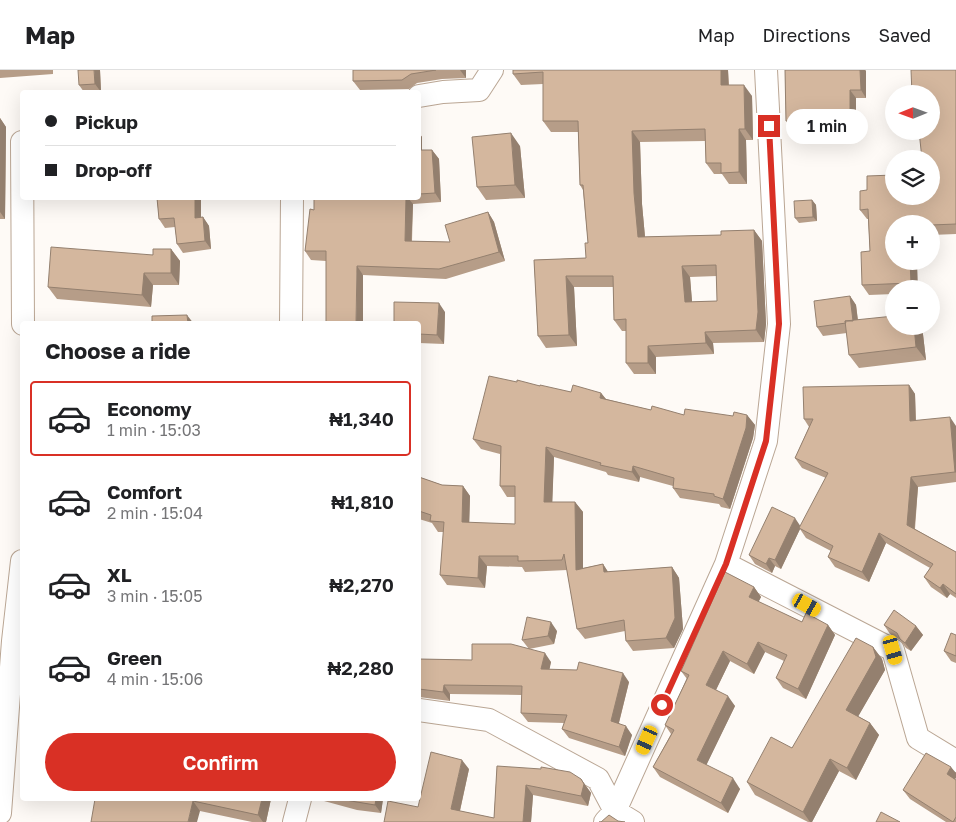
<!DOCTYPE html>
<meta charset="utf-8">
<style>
:root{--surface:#fff;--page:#f2f2f2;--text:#202124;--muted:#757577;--line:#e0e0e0;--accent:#d93025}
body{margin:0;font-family:"Golos Text",sans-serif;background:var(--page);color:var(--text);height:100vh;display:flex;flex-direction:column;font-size:19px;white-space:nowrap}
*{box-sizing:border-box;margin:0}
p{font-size:16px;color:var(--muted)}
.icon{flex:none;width:28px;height:28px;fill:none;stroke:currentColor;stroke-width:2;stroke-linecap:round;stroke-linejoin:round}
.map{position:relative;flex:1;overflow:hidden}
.panel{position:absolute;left:20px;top:251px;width:401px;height:480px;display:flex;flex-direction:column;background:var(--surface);border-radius:5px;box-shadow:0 5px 20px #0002}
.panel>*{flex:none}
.top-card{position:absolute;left:20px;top:20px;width:401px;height:110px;border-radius:5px;box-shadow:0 5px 20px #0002;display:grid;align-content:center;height:110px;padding:0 25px;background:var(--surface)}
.needle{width:32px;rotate:269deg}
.tools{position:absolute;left:885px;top:15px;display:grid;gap:10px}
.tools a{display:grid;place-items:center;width:55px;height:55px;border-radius:50%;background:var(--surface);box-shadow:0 5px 20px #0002;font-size:25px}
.end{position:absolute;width:22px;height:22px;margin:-11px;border:6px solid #d93025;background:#fff;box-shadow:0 0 0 2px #fff}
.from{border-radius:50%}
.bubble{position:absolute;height:35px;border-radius:18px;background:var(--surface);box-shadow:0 5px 20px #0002;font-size:16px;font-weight:600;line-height:35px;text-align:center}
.car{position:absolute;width:15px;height:30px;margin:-15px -8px;border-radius:6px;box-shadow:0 0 4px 1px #0007;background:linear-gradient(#f5c518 24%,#345 0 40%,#f5c518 0 76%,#345 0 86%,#f5c518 0)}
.top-card b{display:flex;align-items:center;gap:18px;height:48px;font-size:19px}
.top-card b+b{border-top:1px solid var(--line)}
.top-card i{width:12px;height:12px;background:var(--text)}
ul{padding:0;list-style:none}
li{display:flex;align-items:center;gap:15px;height:75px;margin:0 10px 8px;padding:0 15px;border:2px solid transparent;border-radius:5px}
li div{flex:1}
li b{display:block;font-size:19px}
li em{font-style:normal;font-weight:600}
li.selected{border-color:var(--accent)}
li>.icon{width:45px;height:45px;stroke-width:1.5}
h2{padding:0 25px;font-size:22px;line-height:60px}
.primary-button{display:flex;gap:10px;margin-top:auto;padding:10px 25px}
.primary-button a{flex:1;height:58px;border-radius:30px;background:var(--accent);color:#fff;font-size:20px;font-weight:600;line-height:58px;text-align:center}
header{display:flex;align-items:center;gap:30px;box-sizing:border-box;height:70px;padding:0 25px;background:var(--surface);border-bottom:1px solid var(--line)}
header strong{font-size:24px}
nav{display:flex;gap:28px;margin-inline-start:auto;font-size:18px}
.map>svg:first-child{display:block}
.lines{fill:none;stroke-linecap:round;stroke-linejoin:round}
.minor-casing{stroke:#baa694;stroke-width:24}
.minor{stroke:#fff;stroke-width:22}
.wall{fill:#b69d88;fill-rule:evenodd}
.shaded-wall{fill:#94806f}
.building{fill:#d4b79e;stroke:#94806f;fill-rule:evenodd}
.route{stroke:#d93025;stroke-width:6}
</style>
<header>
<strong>Map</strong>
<nav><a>Map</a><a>Directions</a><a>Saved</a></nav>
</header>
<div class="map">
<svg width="956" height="752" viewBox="0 0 956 752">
<rect width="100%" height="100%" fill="#fefaf6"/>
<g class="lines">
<defs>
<path id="minor" d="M419 26 443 22 479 20 492 0
M22 72 23 254
M291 254 292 128
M726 494 893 580 918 668 956 691
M419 640 489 650 598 709 615 741 633 752
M0 743 13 571 22 491
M294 752 300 729
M605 752 615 741 726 494 766 371 779 254 766 0"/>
</defs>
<use href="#minor" class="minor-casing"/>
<use href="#minor" class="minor"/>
</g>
<path class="wall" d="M0 0H53V4L0 8Z
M100 0 101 22H84L79 15Z
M353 0H466V8L442 9 417 13 409 19 360 20 353 11Z
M513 0H728L729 15 752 26 753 70H746L747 114H729L722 104H714L706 93 705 71 640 72 642 134 645 167 721 165 754 160 762 171 766 254 764 272 713 273 714 284 656 287V304H634L626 293V261H622L614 250 613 217H574L577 276 546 278 538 266 534 190 586 188 588 173 583 120 580 115 578 62H551L543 51V14L521 15 513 4ZM717 206V231L692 232 690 207Z
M785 0H865L866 1V28H856V55L810 56V59H792L786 51Z
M956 0V164L931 165V154H894L918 219H894V224L869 225 862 215 870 181 868 149H867L860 140 931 126Z
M0 48 6 57 5 149H0Z
M419 63 422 67V80H432L439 89 441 132 413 134 412 171 450 172 488 142 494 152 505 191 446 209 363 205 326 191 311 190 305 181 314 140V128H419Z
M520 76 525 128 486 130 477 117Z
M157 128 201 147H203L209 156 211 179 183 183 177 174 175 157 165 158 159 149Z
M812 130 816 135 817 151 799 153 795 148Z
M171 179 180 191 179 215H153L151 237 57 229 48 217Z
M850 226 856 235 858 250 894 256H922L926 290 859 298 849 285 847 263 823 266 817 257Z
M445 242 444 274 419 273V254Z
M517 312 571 322 601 323 606 329 651 340 684 345 733 346 747 345 755 355 753 368 730 439 721 437 719 434 680 428 673 418V416L640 407 639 412 608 405 606 402 554 387 552 432H575L583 442V498L603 494 608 502 672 497 679 508 683 559 674 578 633 581 626 571 625 561 585 569 577 559 567 500 525 502 522 497 487 496 485 518 447 515 440 505 444 462H438L432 453 419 449V407L442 415 463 416 470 426 469 453 515 454V427H507L500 416V384L481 379 473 369Z
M909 315 915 324 916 351 956 356V412L918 417 915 459 956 482V528L950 524 947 528 931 517 924 507 930 498 886 473 869 512 835 497 828 487 831 481 806 468 800 459 781 499 775 496 772 503 755 494 749 485 801 456 826 408 802 398 795 388 809 357 804 349Z
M754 517 761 527 758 532 802 552 828 555 835 565 806 629 783 618 776 608 784 591 765 582 754 604 730 591 716 620 735 636 706 695 740 719 728 743 660 707 653 697 671 664 665 655 687 609 681 601Z
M884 555 916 556 923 565 911 581 906 578 900 570 890 564Z
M557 561 554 574 529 579 551 592 549 599 629 612 619 653 632 665 625 686 569 668 562 659 564 653 528 652 521 643 522 625 450 624V631L419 627V589L472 590 529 579 522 570Z
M956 565V593L951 591 944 581Z
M873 577 882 589 885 600 858 646 870 653 879 665 856 710 839 701 812 752H808L755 725 747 712 792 678Z
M497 696 581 709 591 723 588 736 533 725 531 752H384L418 737 469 699 460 741 494 748Z
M955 709 956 752H946L910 729 903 720Z
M80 729H271L266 752H252L200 741 95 731Z
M322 729H383L381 743 357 740 324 731Z"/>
<path class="shaded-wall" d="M94 0H100L101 22 95 14Z
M460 0H466V8Z
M721 0H728L729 27 721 15Z
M860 0H865L866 1V28L861 20Z
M744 15 752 26 753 70 745 59Z
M850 20 856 28V55L850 47Z
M0 48 6 57 5 149 0 142Z
M804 48 810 56V59L804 51Z
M739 59 746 70 747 114 739 102Z
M632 61 640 72 642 134 646 178 638 167 634 123Z
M419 63 422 67V90L419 85Z
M511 63 520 76 525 128 515 115Z
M432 80 439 89 441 132 435 123Z
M195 128H201V157L195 148Z
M406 128H408L413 134 411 180 405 171Z
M812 130 816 135 817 151 813 147Z
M488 142 494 152 505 191 499 182Z
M203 147 209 156 211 179 205 171Z
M754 160 762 171 766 254 764 272 756 260Z
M171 179 180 191 179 215 171 203Z
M910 191H917L918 219H915L911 213Z
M357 196 363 205V254H356Z
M682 196 690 207 693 243 685 232Z
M144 203 153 215 151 237 142 225Z
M566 206 574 217 577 276 569 265Z
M850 226 856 235 859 261 853 252Z
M439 233 445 242 444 274 437 265Z
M187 245 194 254H188Z
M914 256H922L926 290 916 277Z
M705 262 713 273 714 284 706 273Z
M648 276 656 287V304L648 293Z
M909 315 915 324 916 361 910 351Z
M601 323 609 333 600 328Z
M747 345 755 355 753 368 730 439 723 429Z
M950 347 956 356V403L955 402Z
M546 377 554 387 552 442 544 432Z
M633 396 640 407 639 412 632 402Z
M911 407 918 417 914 464 907 455Z
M463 416 470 426 469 463 462 452Z
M575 432 583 442V510L576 500Z
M795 448 801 457 781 499 775 490Z
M879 463 886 473 869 512 862 502Z
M479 486 487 496 485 518 478 508Z
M769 488 775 496 772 503 766 494Z
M603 494 610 505 604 502Z
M672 497 679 508 683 559 674 578 666 568Z
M943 514 950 524 947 528 940 518Z
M754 517 761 527 756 537 749 527Z
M551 552 557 561 554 574 548 566Z
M828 555 835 565 806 629 798 619Z
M916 556 923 565 911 581 905 573Z
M758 572 765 582 754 604 747 594Z
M873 577 882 589 885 600 855 652 846 640Z
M723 581 730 591 713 626 706 615Z
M545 583 551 592 548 607 541 599Z
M623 603 629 612 617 660 611 651Z
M444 615 450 624V631L443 622Z
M728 626 735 636 704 700 697 690Z
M870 653 879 665 856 710 847 698Z
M626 656 632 665 625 686 619 677Z
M830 689 839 701 812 752H810L803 742Z
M462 690 469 699 458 749 451 739Z
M951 697 956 703V708L953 712 947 704Z
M733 708 740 719 728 743 721 733Z
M581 709 591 723 588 736 581 726Z
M526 715 533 725 531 752H523Z
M262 729H271L266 752H263L258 745Z
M376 729H383L381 743 375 735Z
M193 731 200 741 197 752H188Z"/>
<path class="building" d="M78 0H94L95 14 79 15Z
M353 0H436L411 4 402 10 353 11Z
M513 0H721V15H744L745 59H739V102L721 103V93H706L705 59 632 61 634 123 638 167 721 165V161L754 160 758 242 756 260 705 262 706 273 648 276V293H626V249L614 250 613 206H566L569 265 538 266 534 190 586 188 585 173H588L583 115H580L578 51H543V2L513 4ZM716 195 717 231 685 232 682 196Z
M785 0H860L861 20H850V47L804 48V51H786Z
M911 0H956V154L931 155V154H894V191H910L911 213 862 215 861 182 870 181 868 139 860 140V121L867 120V106L894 105V126H931V89H922L919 61H931V24H912Z
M511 63 515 115 477 117 472 67Z
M419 80H432L435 123 419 124Z
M157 128H195V148L203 147 205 171 177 174 174 148 159 149Z
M314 128H406L405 171 450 172 445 155 488 142 499 182 439 199 357 196 356 254H326V181H305L310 139 314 140Z
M812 130 813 147 795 148 794 131Z
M51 177 153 185V179H171V203H144L142 225 48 217Z
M850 226 853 251H845L846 253 817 257 814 231Z
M394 232 439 233 437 265 419 264V254H394Z
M187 245 188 254H152V246Z
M894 246V256H914L916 277 849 285 845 251Z
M489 306 517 312V310L540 316V315L571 322 573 315 601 323 600 328 651 340 652 336 684 345 685 339 733 346 734 342 747 345 746 358 723 429 714 426V424L673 418 674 408 633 396 632 402 600 395 601 393 546 377 544 432H575L576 500 603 494 604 502 672 497 675 548 666 568 626 571 624 550 577 559 564 484 562 490 518 491V486H479L478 508 440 505 444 452 430 451 431 445 419 441V407L442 415 463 416 462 452 515 454V416H500L501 376 473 369Z
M909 315 910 351 950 347 955 402 911 407 907 455 956 482V524L943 514 940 518 924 507 933 494 879 463 862 502 828 487 833 476 799 458 828 403 795 388 813 349H804L803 317Z
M772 437 795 448 775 490 769 488 766 494 749 485Z
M725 502 754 517 749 527 802 552 806 543 828 555 798 619 776 608 787 585 758 572 747 594 723 581 706 615 728 626 697 690 733 708 721 733 653 697 674 660 665 655 689 605 681 601Z
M894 540 916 556 905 573 900 569 897 563 884 555Z
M527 547 551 552 548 566 522 570Z
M951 563 956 565V586L944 581Z
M856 568 873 577 876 587 846 640 870 653 847 698 830 689 803 742 747 712 771 667 792 678Z
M472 574H511L545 583 541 599 577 600 579 592 623 603 611 651 626 656 619 677 562 659 567 645 521 643 522 616 444 615 443 622 419 619V589L472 590Z
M431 682 462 690 451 739 494 748 497 696 541 699V697L570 702 581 709 584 714 581 726 526 715 523 752H384L388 731 418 737Z
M926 683 951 697 947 704 956 710V747L953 752 903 720Z
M95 729H262L258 745 193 731 188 752H91Z
M341 729H376L375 735 351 731Z
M881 742 900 752H876Z
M609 745 618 751 625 752H599H601Z"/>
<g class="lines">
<path class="route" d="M662 635 726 494 766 371 779 254 769 56"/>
</g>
</svg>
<div class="tools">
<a><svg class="needle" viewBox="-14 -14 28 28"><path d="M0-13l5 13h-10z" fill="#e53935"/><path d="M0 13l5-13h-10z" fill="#757577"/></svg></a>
<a><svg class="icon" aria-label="layers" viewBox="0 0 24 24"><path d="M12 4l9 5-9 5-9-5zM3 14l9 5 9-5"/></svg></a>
<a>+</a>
<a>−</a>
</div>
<i class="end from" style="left:662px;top:635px"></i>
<i class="end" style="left:769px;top:56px"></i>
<div class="bubble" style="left:786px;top:39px;width:82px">1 min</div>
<i class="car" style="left:807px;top:535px;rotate:119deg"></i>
<i class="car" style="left:893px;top:580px;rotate:164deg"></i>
<i class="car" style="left:647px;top:670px;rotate:204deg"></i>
<div class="top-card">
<b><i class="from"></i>Pickup</b>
<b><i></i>Drop-off</b>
</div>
<section class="panel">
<h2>Choose a ride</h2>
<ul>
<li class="selected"><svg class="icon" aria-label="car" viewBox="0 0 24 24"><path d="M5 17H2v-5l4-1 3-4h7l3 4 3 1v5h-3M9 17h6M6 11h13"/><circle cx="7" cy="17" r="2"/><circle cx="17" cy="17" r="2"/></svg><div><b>Economy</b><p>1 min · 15:03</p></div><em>₦1,340</em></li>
<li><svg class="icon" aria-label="car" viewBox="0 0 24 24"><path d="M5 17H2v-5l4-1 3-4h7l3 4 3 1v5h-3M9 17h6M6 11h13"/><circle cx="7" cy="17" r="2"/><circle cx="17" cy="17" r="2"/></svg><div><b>Comfort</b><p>2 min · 15:04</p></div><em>₦1,810</em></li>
<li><svg class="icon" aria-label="car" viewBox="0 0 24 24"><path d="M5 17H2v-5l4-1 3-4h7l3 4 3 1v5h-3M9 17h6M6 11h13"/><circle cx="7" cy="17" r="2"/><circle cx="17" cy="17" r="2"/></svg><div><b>XL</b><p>3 min · 15:05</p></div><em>₦2,270</em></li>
<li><svg class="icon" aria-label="car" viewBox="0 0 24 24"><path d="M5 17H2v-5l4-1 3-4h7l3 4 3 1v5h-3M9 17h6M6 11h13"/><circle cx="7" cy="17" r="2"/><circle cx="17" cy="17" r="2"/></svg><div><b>Green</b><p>4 min · 15:06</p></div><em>₦2,280</em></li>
</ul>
<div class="primary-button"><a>Confirm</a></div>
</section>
</div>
